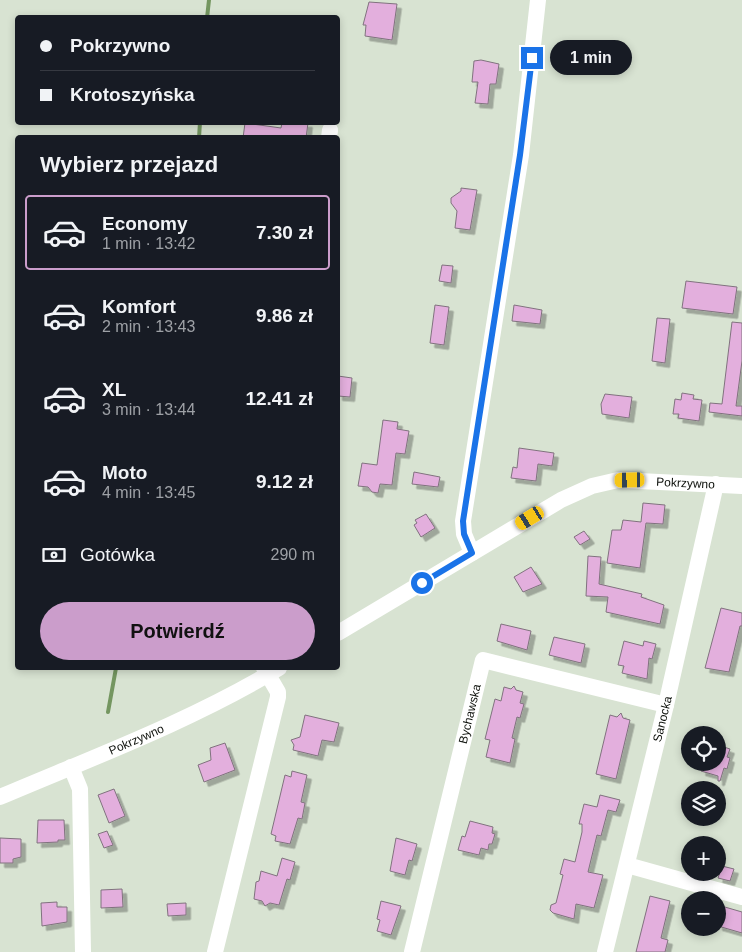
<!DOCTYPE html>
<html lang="pl">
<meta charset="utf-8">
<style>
:root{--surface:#171b24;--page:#20242c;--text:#f1f3f6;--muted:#9ea1a6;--line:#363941;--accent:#cb9dcb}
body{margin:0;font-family:Arial,sans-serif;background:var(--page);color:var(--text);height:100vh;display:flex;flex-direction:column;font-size:19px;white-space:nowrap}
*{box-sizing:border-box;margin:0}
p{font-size:16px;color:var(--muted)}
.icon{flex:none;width:28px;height:28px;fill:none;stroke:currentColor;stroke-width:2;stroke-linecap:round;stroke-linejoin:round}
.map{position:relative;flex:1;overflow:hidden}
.drawer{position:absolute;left:15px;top:135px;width:325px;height:535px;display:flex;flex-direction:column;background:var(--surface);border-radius:5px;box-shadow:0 2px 8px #0003}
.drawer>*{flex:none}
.banner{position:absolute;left:15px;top:15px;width:325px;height:110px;border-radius:5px;box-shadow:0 2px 8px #0003;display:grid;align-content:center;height:110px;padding:0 25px;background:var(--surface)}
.controls{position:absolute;left:681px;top:726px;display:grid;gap:10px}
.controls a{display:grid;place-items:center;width:45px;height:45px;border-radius:50%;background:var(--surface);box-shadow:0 2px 8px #0003;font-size:25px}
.end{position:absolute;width:22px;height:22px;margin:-11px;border:6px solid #1a73e8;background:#fff;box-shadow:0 0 0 2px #fff}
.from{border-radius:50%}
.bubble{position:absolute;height:35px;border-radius:18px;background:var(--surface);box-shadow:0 2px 8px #0003;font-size:16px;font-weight:700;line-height:35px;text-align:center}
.car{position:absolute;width:15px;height:30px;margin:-15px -8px;border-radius:6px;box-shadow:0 0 4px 1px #0007;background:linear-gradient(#f5c518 24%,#345 0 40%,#f5c518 0 76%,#345 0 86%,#f5c518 0)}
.banner b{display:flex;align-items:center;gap:18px;height:48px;font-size:19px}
.banner b+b{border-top:1px solid var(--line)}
.banner i{width:12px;height:12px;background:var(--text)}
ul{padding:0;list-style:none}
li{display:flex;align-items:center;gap:15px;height:75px;margin:0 10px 8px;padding:0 15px;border:2px solid transparent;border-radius:5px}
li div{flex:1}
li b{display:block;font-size:19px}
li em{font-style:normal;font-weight:700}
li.on{border-color:var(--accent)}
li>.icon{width:45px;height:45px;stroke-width:1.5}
h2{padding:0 25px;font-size:22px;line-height:60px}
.pay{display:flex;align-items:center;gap:12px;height:55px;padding:0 25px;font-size:19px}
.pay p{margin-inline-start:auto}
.button{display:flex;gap:10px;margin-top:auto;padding:10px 25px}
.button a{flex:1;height:58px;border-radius:30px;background:var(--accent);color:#111;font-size:20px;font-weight:700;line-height:58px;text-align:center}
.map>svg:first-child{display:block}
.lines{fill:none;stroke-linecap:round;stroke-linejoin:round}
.stream{stroke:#749660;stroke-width:4}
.building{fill:#e3afdd;stroke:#80727e;filter:url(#shadow)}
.minor{stroke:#fff;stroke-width:16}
.route{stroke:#1a73e8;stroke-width:6}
.labels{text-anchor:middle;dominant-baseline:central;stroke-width:4;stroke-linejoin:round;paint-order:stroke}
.street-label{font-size:12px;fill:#0d100b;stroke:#e5f0df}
</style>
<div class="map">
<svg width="742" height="952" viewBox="0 0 742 952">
<defs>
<filter id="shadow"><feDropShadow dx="4.5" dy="4.5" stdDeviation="0" flood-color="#0004"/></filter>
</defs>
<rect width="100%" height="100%" fill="#d8e3d2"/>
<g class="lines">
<path class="stream" d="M207 18 209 0
M199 138 200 122
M108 712 116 668"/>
</g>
<path class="building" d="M369 2 397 4 392 40 365 36 366 25H363Z
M481 60 499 64 496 84H490L488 104 475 103 478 82H472L474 61Z
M282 122 308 123 306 138H243L245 123 281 128Z
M461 188 477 190 470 230 455 228 457 211 451 203V198L461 191Z
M442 265 453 266 451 283 439 281Z
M686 281 737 287 733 314 682 308Z
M435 305 449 307 444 345 430 343Z
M514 305 542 310 540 324 512 321Z
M657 318 670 319 665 363 652 361Z
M732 322 742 323V361L736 406H742V416L709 412 710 403 722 404Z
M338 376 352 378 350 397 338 396Z
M682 393 694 395 693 399 702 400 699 421 678 418 679 414H673L675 399 681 400Z
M605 394 632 397 629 418 602 414 601 404Z
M383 420 398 422 397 429 409 431 405 454 396 453 392 485 380 484 378 493 372 492 368 487 358 486 362 463 377 465Z
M519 448 554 453 552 466 538 464 536 481 511 478 513 467 517 468Z
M414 472 440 477 438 487 412 484Z
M643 503 665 505 663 524 646 523 640 568 607 563 612 530H621L623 520 641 522Z
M426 514 435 528 421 537 414 525 417 523 415 520Z
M584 531 590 539 580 545 574 537Z
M588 556 601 557 599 584 642 594 641 597 664 605 660 624 606 612 608 597 586 596Z
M531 567 542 584 523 592 514 577Z
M721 608 742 613V626H740L729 672 705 668Z
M501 624 531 631 527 650 497 641Z
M554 637 585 644 581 663 549 655Z
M624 641 643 646 644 641 656 644 652 659 649 658 647 679 622 673 624 666 618 665Z
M514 686 516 690 523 692 520 703 524 704 520 718 517 717 512 738 515 739 510 763 486 757 490 740 485 739 495 699 501 701 504 687 511 689Z
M621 713 623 718 630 720 616 779 596 774 610 715 617 717Z
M305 715 339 723 334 742 322 740 318 756 293 750 294 745 291 740 300 737Z
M225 743 235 770 204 782 198 765 211 760 210 748Z
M718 745 730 749 727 757 730 758 727 769 724 768 720 781H718V776L701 771 703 762H718Z
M292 771 307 775 301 802 305 803 302 819 298 818 290 844 275 841 276 836 271 834 285 775 291 777Z
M114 789 125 816 109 823 98 795Z
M600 795 620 800 616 812 608 810 601 836 597 835 588 872 603 875 594 908 576 904 574 919 553 913 550 910 551 905 556 903 563 875 560 874 564 859 575 862 582 832V824H579L584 804 597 807Z
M38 820H64L65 840H58V842L37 843Z
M470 821 493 827 492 833 495 834 492 844H489L488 850 481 848 479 855 458 850 462 836 465 837Z
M107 831 113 845 104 848 98 834Z
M0 838 21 839V857L13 859V863H0Z
M396 838 417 844 412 861 409 860 405 875 390 871Z
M282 858 295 862 290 880 287 879 279 905 270 903 265 906 262 901 254 899 256 882 259 881 261 871 277 876Z
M722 866 734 869 730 881 718 878Z
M122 889 123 907 101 908V890Z
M650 896 670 901 661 938 668 940 665 952H636Z
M381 901 401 906 391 935 377 931 380 920 377 919Z
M57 902V907H67V922L42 926 41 903Z
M186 903V915L168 916 167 904Z
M718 905 742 912V933L718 926Z"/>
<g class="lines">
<g class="minor">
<path d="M329 138 330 130"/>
<path d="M472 553 464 534 463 521 521 155 538 0"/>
<path id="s1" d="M338 633 561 500 592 486 618 480 742 486"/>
<path d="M71 767 80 789 83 952"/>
<path id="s2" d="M0 797C94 757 191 721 279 668"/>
<path d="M627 865 742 897"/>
<path d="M215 952 278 697V692L264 668"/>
<path id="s3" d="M412 952 483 660 666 705"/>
<path id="s4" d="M605 952 666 705 716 484"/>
</g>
</g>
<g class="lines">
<path class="route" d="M422 583 472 553 464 534 463 521 520 155 532 58"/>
</g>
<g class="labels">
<g class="street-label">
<text stroke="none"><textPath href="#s1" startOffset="388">Pokrzywno</textPath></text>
<text stroke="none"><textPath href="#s3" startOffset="245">Bychawska</textPath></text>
<text stroke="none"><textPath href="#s4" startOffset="240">Sanocka</textPath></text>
<text stroke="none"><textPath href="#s2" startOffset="148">Pokrzywno</textPath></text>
</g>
</g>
</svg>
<div class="controls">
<a><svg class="icon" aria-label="locate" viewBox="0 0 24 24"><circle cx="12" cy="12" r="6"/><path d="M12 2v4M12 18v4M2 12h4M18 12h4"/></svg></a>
<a><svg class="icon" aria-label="layers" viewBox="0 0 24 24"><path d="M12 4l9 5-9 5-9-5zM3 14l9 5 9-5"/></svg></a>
<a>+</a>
<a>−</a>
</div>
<i class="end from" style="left:422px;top:583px"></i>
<i class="end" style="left:532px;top:58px"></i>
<div class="bubble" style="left:550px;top:40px;width:82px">1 min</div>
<i class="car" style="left:630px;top:480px;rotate:269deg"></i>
<i class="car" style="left:530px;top:518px;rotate:239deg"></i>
<div class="banner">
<b><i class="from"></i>Pokrzywno</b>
<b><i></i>Krotoszyńska</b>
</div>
<section class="drawer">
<h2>Wybierz przejazd</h2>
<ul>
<li class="on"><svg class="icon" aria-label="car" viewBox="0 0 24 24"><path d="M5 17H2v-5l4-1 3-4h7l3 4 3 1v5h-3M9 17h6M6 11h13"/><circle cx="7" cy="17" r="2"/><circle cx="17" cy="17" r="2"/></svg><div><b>Economy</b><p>1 min · 13:42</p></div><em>7.30 zł</em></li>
<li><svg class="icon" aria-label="car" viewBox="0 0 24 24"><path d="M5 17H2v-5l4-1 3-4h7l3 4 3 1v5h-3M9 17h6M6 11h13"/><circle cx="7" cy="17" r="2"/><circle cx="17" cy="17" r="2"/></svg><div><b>Komfort</b><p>2 min · 13:43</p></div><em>9.86 zł</em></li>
<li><svg class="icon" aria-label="car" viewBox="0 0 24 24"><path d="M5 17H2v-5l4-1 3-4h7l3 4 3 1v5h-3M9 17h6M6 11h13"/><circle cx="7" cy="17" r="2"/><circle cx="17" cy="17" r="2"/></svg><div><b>XL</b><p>3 min · 13:44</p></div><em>12.41 zł</em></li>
<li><svg class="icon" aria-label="car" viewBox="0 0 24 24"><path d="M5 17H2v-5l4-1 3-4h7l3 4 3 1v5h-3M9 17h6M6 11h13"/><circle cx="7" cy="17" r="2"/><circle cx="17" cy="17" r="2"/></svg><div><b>Moto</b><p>4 min · 13:45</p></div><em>9.12 zł</em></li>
</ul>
<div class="pay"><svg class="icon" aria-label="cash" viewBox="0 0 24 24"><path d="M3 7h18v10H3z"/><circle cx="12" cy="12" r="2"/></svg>Gotówka<p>290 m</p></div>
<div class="button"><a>Potwierdź</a></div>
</section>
</div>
